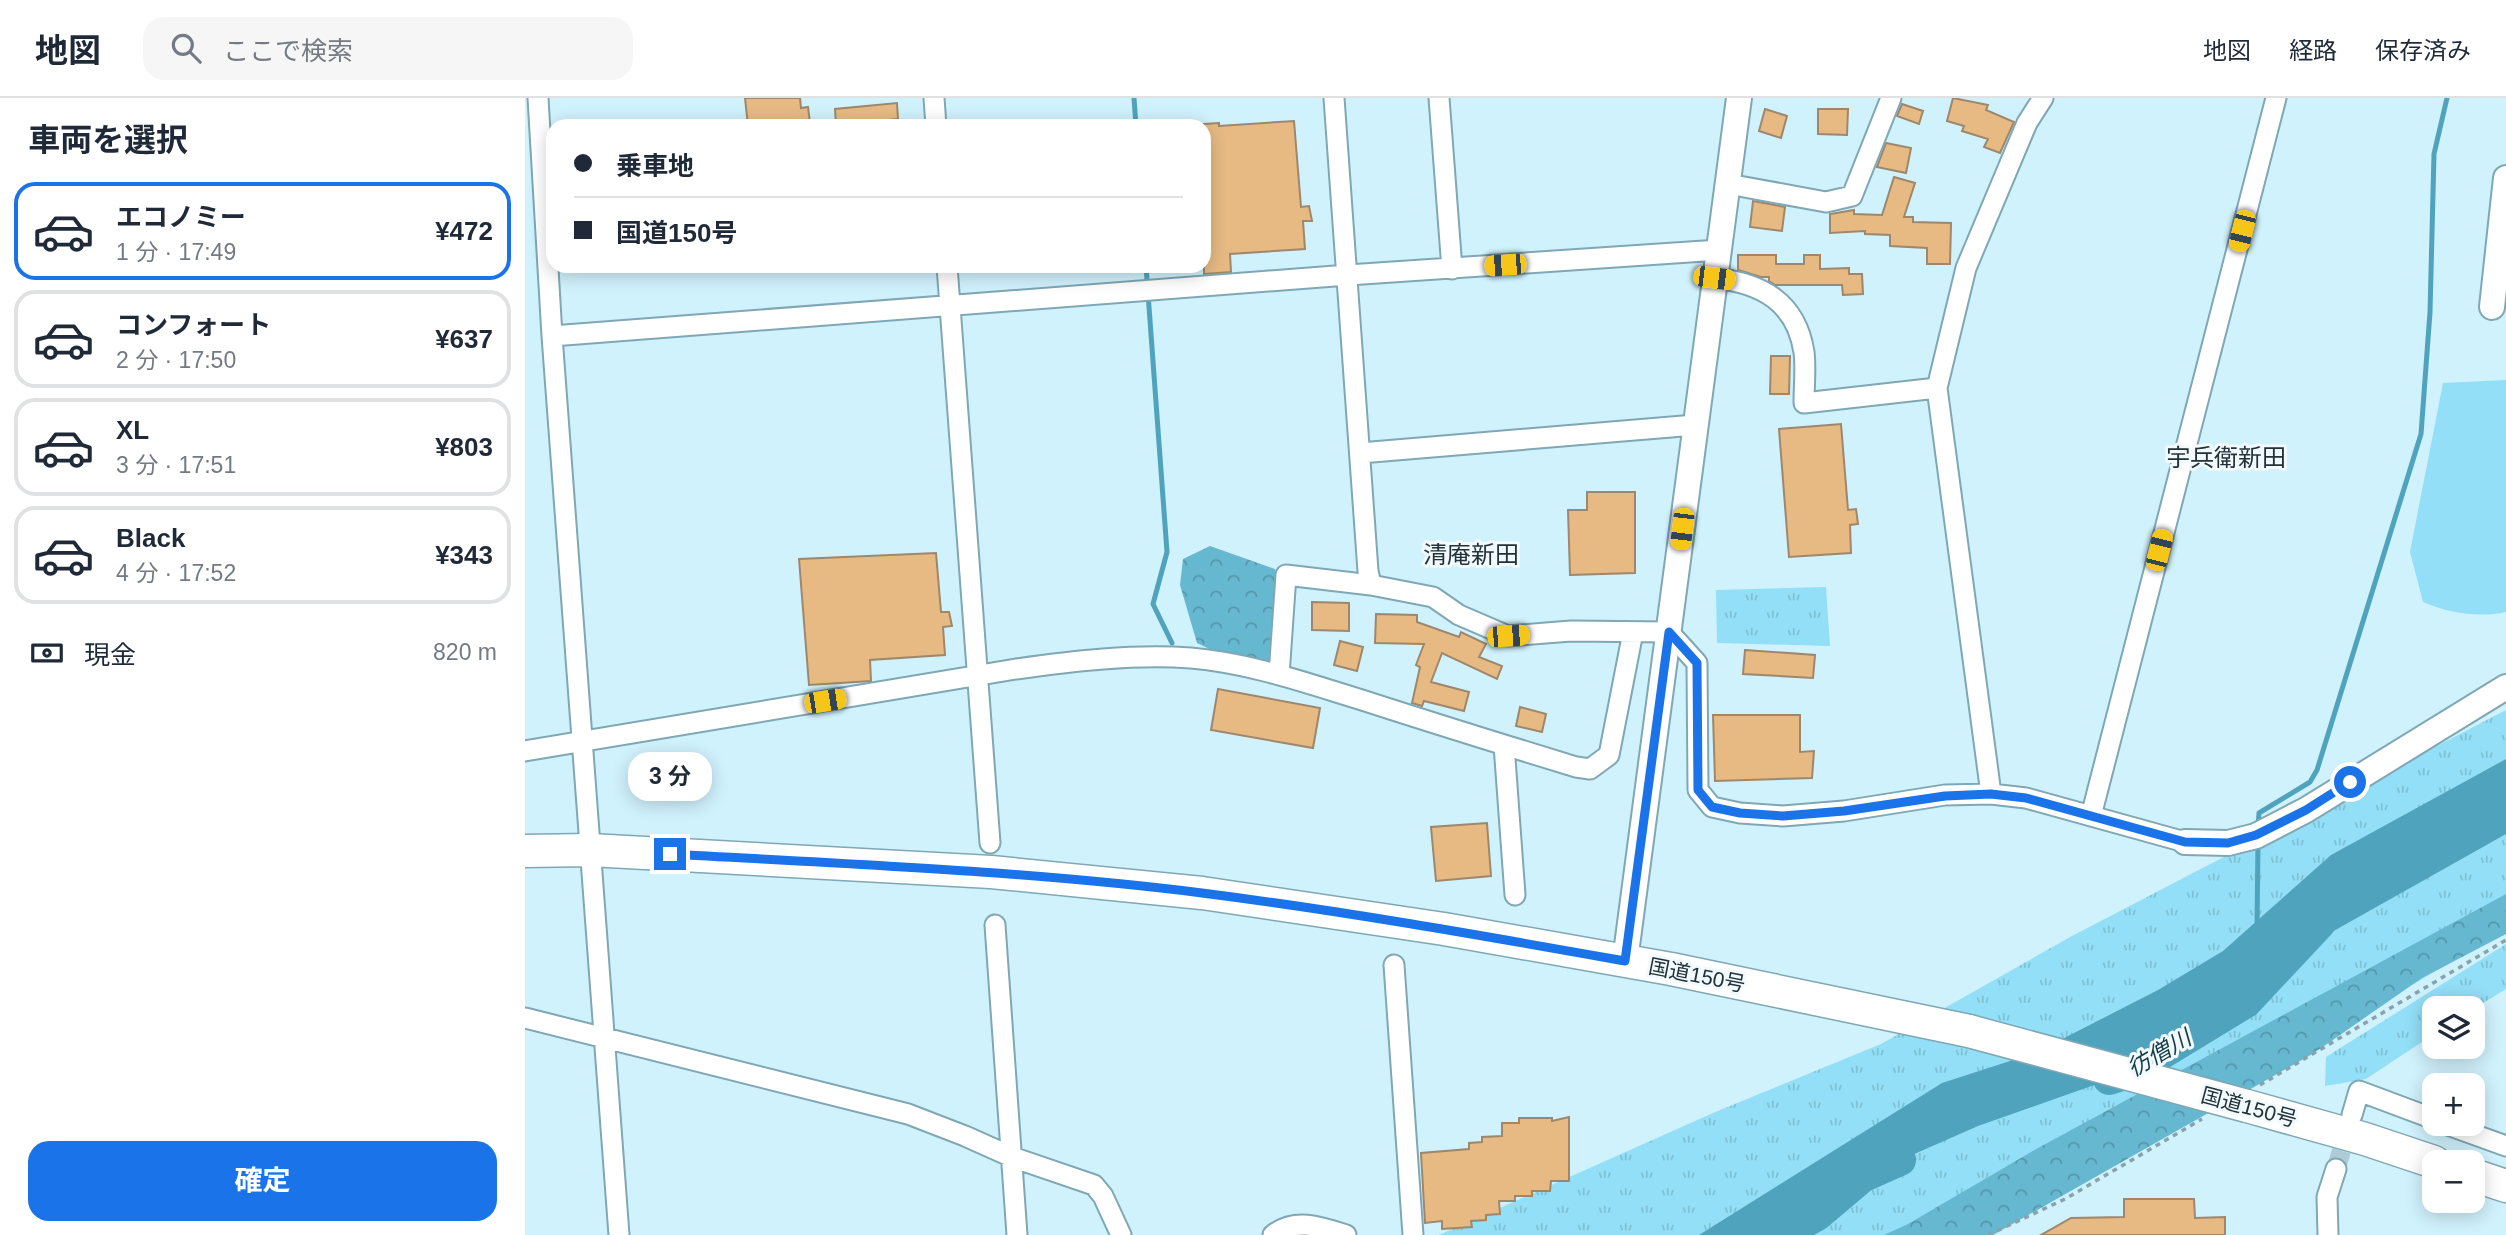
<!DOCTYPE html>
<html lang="ja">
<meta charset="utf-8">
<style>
:root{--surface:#fff;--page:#f6f6f7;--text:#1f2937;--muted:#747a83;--line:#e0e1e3;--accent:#1a73e8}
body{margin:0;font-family:Arial,"Noto Sans JP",sans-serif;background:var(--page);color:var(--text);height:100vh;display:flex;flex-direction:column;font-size:26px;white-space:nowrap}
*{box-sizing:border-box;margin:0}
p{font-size:23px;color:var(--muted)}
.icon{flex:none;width:38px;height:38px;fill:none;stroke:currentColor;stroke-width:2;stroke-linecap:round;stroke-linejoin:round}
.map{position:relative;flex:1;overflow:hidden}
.drawer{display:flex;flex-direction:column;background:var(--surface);width:525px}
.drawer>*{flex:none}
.banner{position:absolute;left:21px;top:21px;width:665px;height:154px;border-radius:21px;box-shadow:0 4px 18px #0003;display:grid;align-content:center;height:154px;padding:0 28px;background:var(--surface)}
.fabs{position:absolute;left:1897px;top:898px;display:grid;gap:14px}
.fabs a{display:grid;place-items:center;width:63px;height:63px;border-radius:14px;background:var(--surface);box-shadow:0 4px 18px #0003;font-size:35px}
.end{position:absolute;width:32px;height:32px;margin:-16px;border:9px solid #1a73e8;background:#fff;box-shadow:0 0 0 4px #fff}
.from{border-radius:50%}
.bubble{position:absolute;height:49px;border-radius:21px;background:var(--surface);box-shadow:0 4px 18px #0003;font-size:23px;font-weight:700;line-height:49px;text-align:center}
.car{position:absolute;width:21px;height:42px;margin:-21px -10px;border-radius:9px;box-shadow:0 0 5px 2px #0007;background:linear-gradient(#f5c518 24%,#345 0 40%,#f5c518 0 76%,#345 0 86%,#f5c518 0)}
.banner b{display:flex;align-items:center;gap:24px;height:66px;font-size:26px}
.banner b+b{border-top:2px solid var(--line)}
.banner i{width:18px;height:18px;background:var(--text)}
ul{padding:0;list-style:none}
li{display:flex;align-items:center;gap:21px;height:98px;margin:0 14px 10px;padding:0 14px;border:4px solid var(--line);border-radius:21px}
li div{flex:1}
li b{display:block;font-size:26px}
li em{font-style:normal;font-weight:700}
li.active{border-color:var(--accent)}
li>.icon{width:63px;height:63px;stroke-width:1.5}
h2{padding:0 28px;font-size:32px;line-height:84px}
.pay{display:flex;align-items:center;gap:18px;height:77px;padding:0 28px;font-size:26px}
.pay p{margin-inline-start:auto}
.cta{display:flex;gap:14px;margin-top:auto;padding:14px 28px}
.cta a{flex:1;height:80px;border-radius:21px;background:var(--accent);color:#fff;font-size:28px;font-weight:700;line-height:80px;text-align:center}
header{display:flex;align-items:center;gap:42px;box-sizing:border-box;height:98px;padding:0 35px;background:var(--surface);border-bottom:2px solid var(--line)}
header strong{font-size:33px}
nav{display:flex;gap:38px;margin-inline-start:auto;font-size:24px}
.search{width:490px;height:63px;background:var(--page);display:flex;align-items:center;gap:18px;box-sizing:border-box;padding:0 24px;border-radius:21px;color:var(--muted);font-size:26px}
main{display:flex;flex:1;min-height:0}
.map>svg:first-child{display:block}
.grass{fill:url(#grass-tufts)}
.forest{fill:url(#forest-crowns)}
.pitch{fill:#92dff7}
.water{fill:#50a3bc}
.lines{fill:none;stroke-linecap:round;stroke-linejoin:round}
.stream{stroke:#50a3bc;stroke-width:5}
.river{stroke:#50a3bc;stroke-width:32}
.building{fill:#e7ba83;stroke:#9e876c;stroke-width:2}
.minor-tunnel{stroke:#adccd6;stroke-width:19;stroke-dasharray:19 10;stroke-linecap:butt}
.minor-casing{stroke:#7fa7b4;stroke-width:23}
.tertiary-casing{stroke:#7fa7b4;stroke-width:28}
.trunk-casing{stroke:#7fa7b4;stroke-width:35}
.path{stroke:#89a3ac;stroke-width:3.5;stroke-dasharray:5 5;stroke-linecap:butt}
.minor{stroke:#fff;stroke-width:19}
.tertiary{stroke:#fff;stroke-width:24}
.trunk{stroke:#fff;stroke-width:32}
.trunk-bridge-casing{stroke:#7fa7b4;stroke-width:35;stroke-linecap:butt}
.trunk-bridge{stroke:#fff;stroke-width:32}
.route{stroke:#1a73e8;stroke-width:9}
.labels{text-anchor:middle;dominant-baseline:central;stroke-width:6;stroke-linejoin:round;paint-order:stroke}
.street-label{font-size:21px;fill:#223238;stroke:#f2fafd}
.water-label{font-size:23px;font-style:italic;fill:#173e49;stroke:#f2fafd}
.quarter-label{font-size:24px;fill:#223238;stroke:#f2fafd}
</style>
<header>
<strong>地図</strong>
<div class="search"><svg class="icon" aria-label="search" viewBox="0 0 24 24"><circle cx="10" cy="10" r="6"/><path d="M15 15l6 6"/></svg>ここで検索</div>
<nav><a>地図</a><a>経路</a><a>保存済み</a></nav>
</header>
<main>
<section class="drawer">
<h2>車両を選択</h2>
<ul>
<li class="active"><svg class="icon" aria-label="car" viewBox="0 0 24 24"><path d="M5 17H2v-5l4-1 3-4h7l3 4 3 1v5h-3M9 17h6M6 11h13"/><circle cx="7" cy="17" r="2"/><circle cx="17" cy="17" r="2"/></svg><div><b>エコノミー</b><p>1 分 · 17:49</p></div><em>¥472</em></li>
<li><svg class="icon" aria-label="car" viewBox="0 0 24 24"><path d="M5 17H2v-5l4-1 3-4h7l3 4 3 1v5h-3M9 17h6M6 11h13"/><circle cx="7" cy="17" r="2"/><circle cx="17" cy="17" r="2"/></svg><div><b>コンフォート</b><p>2 分 · 17:50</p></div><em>¥637</em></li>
<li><svg class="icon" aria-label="car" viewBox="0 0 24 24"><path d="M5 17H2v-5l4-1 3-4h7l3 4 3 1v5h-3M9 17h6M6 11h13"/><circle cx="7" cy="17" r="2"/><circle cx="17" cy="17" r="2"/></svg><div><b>XL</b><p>3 分 · 17:51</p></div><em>¥803</em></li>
<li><svg class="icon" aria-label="car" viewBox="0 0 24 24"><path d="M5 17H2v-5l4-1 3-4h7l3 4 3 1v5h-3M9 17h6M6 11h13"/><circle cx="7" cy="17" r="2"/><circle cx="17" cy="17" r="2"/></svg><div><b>Black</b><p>4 分 · 17:52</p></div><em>¥343</em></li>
</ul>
<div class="pay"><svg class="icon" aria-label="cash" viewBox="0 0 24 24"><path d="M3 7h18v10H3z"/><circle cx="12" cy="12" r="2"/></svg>現金<p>820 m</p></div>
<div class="cta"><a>確定</a></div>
</section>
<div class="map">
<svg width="1981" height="1137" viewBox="0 0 1981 1137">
<defs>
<pattern id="grass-tufts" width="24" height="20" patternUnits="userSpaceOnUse" patternTransform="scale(1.75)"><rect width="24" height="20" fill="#92dff7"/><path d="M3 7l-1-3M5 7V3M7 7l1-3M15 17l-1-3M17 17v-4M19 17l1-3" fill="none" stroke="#7ec0d4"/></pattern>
<pattern id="forest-crowns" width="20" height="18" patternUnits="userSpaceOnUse" patternTransform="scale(1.75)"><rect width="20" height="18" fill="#66b8d1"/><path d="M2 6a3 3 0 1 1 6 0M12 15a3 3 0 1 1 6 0" fill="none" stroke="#5496ab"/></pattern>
</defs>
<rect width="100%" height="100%" fill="#d0f2fd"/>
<path class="grass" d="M1301 489 1305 548 1192 545 1191 492Z
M1981 612V835L1931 861 1463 1137H914L1188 1015 1356 946 1547 838Z
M1981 846V891L1948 911 1909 910V936L1841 981 1800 988 1801 959Z"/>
<path class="forest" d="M685 448 750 471 758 517 754 577 719 568 672 545 655 487 658 461Z
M1981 796V836L1897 880 1789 955 1468 1137H1359L1383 1126 1513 1050Z"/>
<path class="pitch" d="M1981 282V514C1953 520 1924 515 1898 504L1885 454 1918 285Z"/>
<path class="water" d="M1981 661V736L1766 857 1606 974 1453 1028 1337 1079 1246 1137H1174L1417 985 1510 955 1633 892 1698 853 1806 757Z"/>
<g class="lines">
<path class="stream" d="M609 0 611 28
M621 168 642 454 628 506 647 545
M1733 729 1734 715 1785 684 1792 672 1896 336 1905 214 1909 56 1922 0
M1732 830 1733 745
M1732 875V893"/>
<path class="river" d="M1584 981 1606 974 1721 904 1795 825
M1256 1137 1292 1117 1337 1079 1375 1062"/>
</g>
<path class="building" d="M220 0H275L276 10 283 9 285 25 223 28Z
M1428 0 1463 7 1461 12 1489 24 1475 55 1459 49 1463 41 1437 33 1439 28 1422 23Z
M372 5 373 21 311 27 310 11Z
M1377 6 1398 13 1394 26 1372 18Z
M1240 11 1262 18 1256 40 1234 33Z
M1293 11H1323L1322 37 1293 36Z
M769 23 776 109 784 108 787 123H778L780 151 705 156 706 174 679 176V26L694 25V28Z
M1361 45 1386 50 1381 75 1352 69Z
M1369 79 1390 85 1379 119H1388V124L1426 125 1425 166H1402V150L1365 148V137L1340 136V133L1305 135V116L1329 112V116L1357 117Z
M1228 103 1260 109 1257 133 1225 129Z
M1213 157H1251V166H1279V157H1295V171L1324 170V176H1337L1338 196 1318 197 1317 187H1250L1244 183V179H1236L1213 172Z
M1246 258H1265L1264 296H1245Z
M1316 326 1323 412 1331 411 1333 426 1325 427 1326 455 1264 459 1254 331Z
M1062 394H1110V475L1045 477 1043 412H1062Z
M411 455 416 514H424L427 528 418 529 420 557 345 562 346 583 284 587 274 461Z
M787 504 824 505V533L787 532Z
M851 516 892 517V524L934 539 936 534 961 546 954 559 977 568 972 581 917 555 906 584 944 594 939 613 899 603 897 608 887 605 895 569 891 567 899 546 850 545Z
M815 543 838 549 832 573 809 567Z
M1220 552 1290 557 1288 580 1218 576Z
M693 591 795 610 788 650 686 632Z
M995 609 1021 616 1017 634 991 628Z
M1188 617H1275V654L1289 653 1287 680 1190 683Z
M962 725 966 778 911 783 906 729Z
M1044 1019V1083H1026L1025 1093H1007V1098H990V1103H974L975 1116 961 1117V1122L946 1123 947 1129 917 1131V1123L900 1125 896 1055 944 1051V1045L957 1044V1039L977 1038V1025H994V1020H1027V1023Z
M1599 1101H1669L1670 1120 1700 1119V1137H1516L1546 1120 1599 1119Z"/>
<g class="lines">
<path class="minor-tunnel" d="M1811 1071 1824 1028"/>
<defs>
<path id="minor" d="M13 0 27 238 94 1137
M409 0 411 28
M809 0 843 473 846 487
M914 0 927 171
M1203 86 1301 104 1327 98 1366 0
M422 168 465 745
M1189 180C1237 185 1271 204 1279 254 1281 270 1279 288 1279 305L1412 290
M27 238 823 177 1194 152
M835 355 1170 327
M754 577 761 477 846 487 908 499 934 517 983 538 1046 533 1144 534 1172 565 1173 692 1187 709 1215 715 1258 718 1319 713 1420 697 1466 696 1501 700 1660 744
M979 647 990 797
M0 653 491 571C549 563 607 556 666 560 725 565 781 585 837 602 908 625 979 647 1051 669L1065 671 1084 657 1108 534
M1466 696 1412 290 1441 170 1502 25 1518 0
M1566 718 1751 0
M470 827 492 1137
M869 867 888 1137
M0 920 383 1016 440 1038 487 1059 569 1087 578 1098 596 1137
M1827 1017 1834 993 1909 1021
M1920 1026 1981 1048
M748 1137C770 1119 797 1129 821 1137
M1803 1137 1802 1099 1811 1071"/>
<path id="tertiary" d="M1967 209 1981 80
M1660 744 1703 745 1731 738 1781 712 1981 589
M1100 863 1214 0"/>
<path id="trunk" d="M0 753 65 752 466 774 677 795 919 831 1146 871 1444 933
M1722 1008 1840 1041 1909 1064
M1948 1077 1981 1088"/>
</defs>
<use href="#minor" class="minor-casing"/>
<use href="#tertiary" class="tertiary-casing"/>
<use href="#trunk" class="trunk-casing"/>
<path class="path" d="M1735 987 1981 842
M1463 1137 1540 1101 1677 1021"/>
<use href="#minor" class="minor"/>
<use href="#tertiary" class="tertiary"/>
<use href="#trunk" class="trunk"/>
<defs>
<path id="trunk-bridge" d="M1444 933 1722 1008"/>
</defs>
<use href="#trunk-bridge" class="trunk-bridge-casing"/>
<use href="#trunk-bridge" class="trunk-bridge"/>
</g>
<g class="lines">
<path class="route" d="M145 756C323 766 501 773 677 795 819 813 959 838 1100 863L1144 534 1172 565 1173 692 1187 709 1215 715 1258 718 1319 713 1420 698 1466 696 1501 700 1660 744 1703 745 1731 737 1781 712 1825 684"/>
</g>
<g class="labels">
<g class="street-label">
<text transform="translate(1172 877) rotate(11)">国道150号</text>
<text transform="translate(1724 1009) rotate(15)">国道150号</text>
</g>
<g class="water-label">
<text transform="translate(1634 955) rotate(-30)">彷僧川</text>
</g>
<g class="quarter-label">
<text x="1701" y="359">宇兵衛新田</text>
<text x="946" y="456">清庵新田</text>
</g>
</g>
</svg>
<div class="fabs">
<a><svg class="icon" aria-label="layers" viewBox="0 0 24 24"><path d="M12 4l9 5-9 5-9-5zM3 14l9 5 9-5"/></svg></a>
<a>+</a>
<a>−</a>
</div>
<i class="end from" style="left:1825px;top:684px"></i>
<i class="end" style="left:145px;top:756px"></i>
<div class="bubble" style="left:103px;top:654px;width:84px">3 分</div>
<i class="car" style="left:1717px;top:133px;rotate:194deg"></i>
<i class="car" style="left:980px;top:167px;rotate:266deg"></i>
<i class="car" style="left:1189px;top:180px;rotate:97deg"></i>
<i class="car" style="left:1157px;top:431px;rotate:187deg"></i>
<i class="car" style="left:1634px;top:452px;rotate:14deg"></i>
<i class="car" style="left:983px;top:538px;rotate:86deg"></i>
<i class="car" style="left:300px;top:603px;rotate:81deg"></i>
<div class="banner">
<b><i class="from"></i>乗車地</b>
<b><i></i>国道150号</b>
</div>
</div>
</main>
